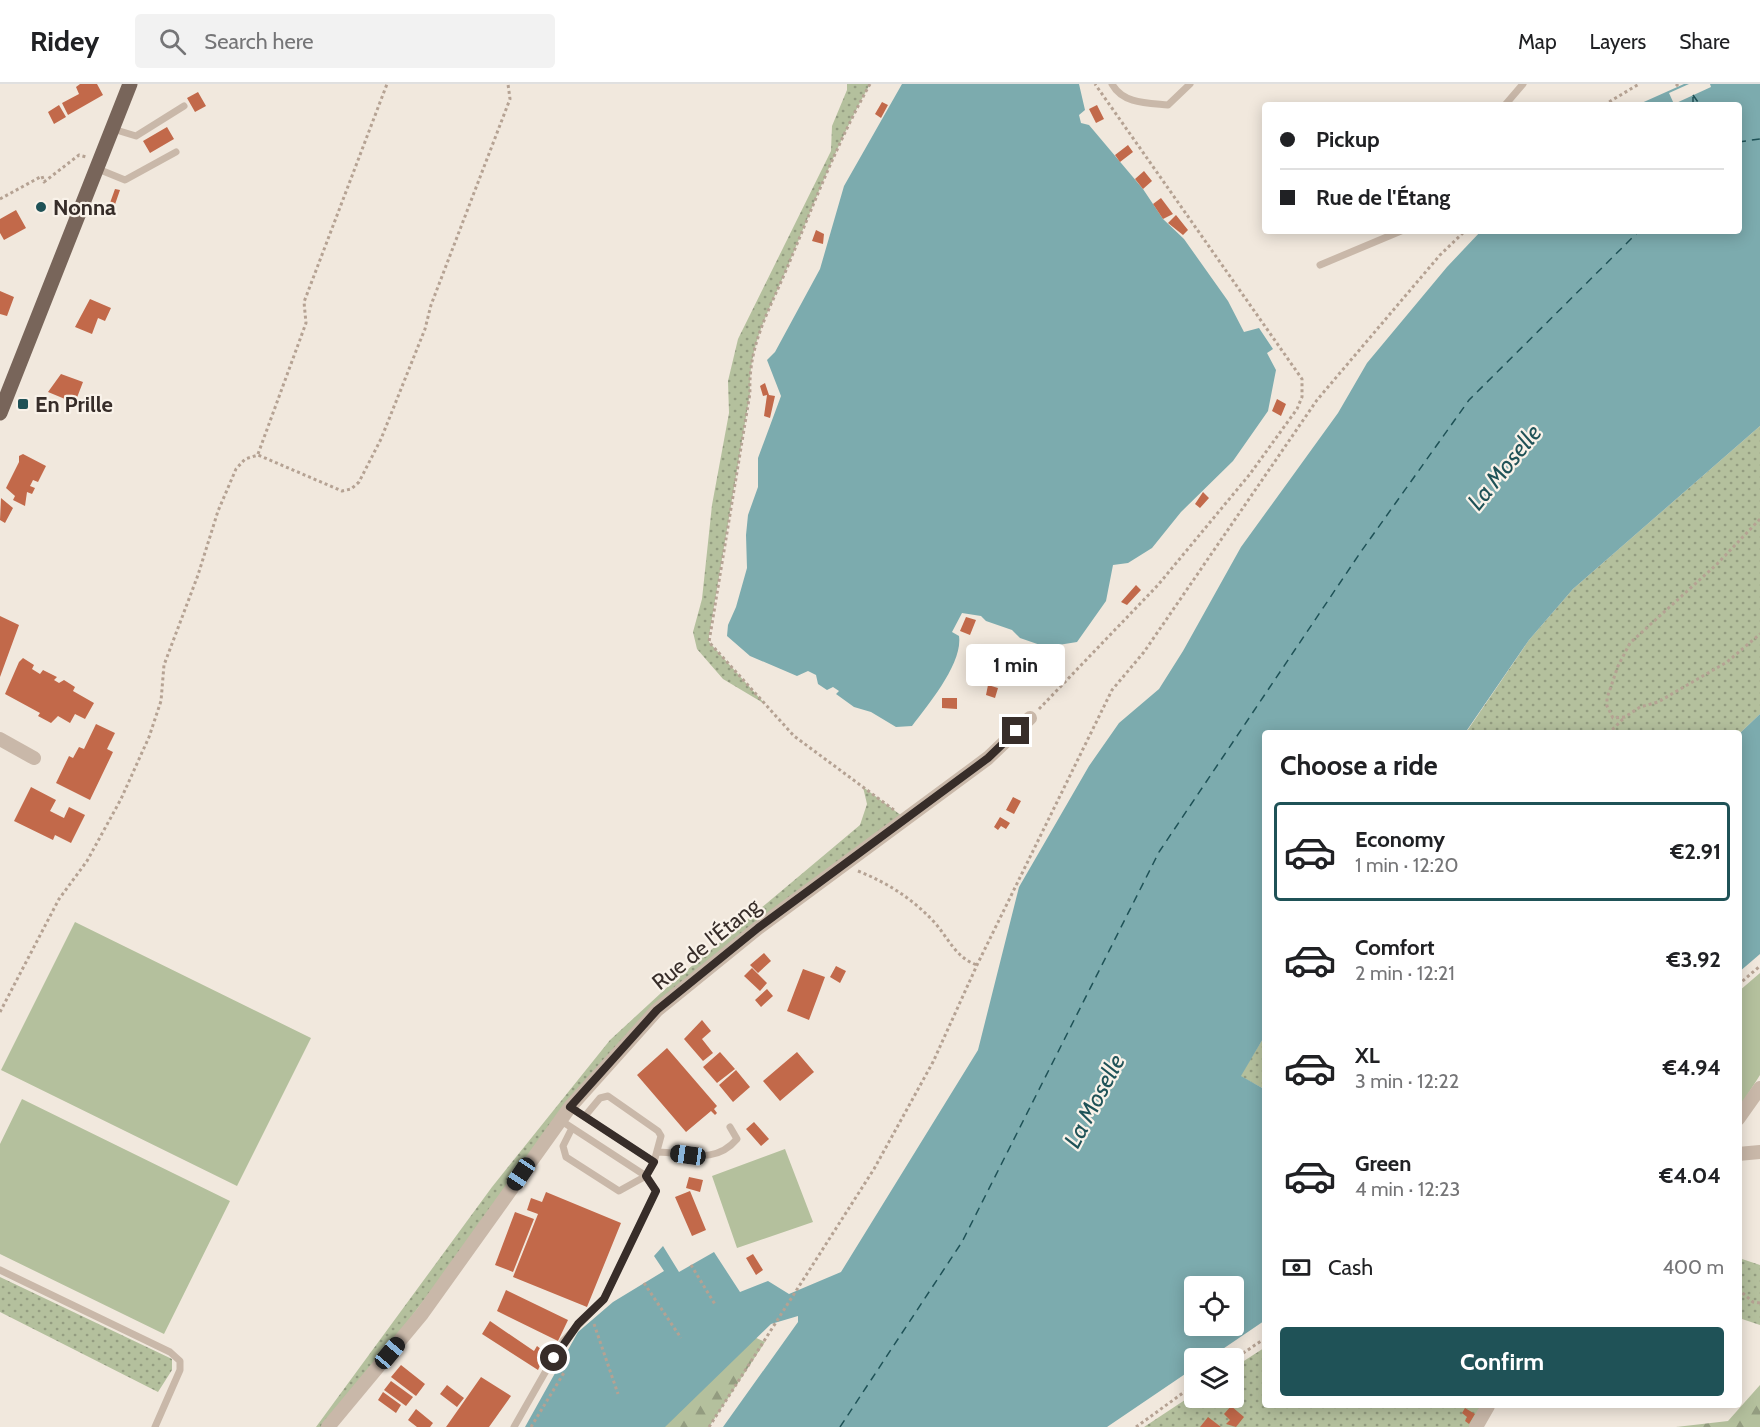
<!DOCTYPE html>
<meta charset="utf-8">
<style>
:root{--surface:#fff;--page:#f2f2f2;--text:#202124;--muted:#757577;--line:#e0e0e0;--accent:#1f5257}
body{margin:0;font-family:Cabin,sans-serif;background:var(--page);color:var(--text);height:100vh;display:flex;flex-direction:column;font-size:22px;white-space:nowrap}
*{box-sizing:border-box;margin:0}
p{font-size:20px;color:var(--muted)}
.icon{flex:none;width:33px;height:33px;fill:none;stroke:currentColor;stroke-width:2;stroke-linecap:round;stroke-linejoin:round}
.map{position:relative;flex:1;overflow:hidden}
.details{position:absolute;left:1262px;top:646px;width:480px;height:678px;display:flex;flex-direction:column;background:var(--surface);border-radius:6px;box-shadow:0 3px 15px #0003}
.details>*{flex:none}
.guide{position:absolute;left:1262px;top:18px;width:480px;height:132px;border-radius:6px;box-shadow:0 3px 15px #0003;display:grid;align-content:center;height:132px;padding:0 18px;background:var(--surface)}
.controls{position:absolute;left:1184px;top:1192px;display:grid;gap:12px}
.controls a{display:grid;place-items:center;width:60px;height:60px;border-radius:6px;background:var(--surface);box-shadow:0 3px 15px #0003;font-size:30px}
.end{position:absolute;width:27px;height:27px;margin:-14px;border:8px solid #372d29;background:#fff;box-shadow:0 0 0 3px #fff}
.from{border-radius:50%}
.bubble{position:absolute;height:42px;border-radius:6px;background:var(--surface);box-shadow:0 3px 15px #0003;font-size:20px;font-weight:700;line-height:42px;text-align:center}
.car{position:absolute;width:18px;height:36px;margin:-18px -9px;border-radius:8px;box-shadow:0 0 4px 2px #0007;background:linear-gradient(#222 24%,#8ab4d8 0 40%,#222 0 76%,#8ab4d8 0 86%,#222 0)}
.guide b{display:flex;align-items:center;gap:21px;height:57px;font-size:22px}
.guide b+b{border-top:2px solid var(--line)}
.guide i{width:15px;height:15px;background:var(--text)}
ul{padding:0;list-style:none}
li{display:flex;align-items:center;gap:18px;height:99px;margin:0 12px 9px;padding:0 6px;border:3px solid transparent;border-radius:6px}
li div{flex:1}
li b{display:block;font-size:22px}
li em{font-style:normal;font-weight:700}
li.on{border-color:var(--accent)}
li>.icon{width:54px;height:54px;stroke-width:1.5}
h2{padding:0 18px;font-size:27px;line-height:72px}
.pay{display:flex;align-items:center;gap:15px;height:66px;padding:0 18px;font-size:22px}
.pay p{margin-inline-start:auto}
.primary-button{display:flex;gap:12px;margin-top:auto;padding:12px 18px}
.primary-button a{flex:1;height:69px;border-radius:6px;background:var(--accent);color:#fff;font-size:24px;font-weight:700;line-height:69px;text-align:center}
header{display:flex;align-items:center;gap:36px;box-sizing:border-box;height:84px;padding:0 30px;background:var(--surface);border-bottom:2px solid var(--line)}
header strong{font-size:28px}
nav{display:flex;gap:33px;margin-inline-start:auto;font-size:21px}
.search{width:420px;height:54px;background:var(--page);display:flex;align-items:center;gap:15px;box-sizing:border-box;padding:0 21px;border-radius:6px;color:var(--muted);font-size:22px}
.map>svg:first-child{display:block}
.grass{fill:url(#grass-dots)}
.forest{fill:url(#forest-firs)}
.park{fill:#b4c09d}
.water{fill:#7cabae;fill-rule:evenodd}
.pier{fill:#f1e8dd}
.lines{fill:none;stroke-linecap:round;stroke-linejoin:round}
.ferry{stroke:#1f5257;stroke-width:1.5;stroke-dasharray:8 6;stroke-linecap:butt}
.building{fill:#c2694a}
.path{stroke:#b5a293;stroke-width:3;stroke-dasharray:3 3;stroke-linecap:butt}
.lane{stroke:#c9b8a9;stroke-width:7}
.street{stroke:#c9b8a9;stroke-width:14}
.primary{stroke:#78655a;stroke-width:15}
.route{stroke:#372d29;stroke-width:8}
.poi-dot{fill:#1f5257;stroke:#f9f2e9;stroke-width:2}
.labels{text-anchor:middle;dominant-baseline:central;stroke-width:4.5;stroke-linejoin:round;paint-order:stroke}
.poi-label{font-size:22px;font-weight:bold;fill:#372d29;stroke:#f9f2e9;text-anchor:start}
.street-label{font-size:22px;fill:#372d29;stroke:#f9f2e9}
.water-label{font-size:24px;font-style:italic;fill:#1f5257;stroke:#f9f2e9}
</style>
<header>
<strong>Ridey</strong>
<div class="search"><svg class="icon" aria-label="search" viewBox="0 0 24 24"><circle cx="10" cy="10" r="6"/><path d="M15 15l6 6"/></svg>Search here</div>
<nav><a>Map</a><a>Layers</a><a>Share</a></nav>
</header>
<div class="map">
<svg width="1760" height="1343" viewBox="0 0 1760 1343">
<defs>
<pattern id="grass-dots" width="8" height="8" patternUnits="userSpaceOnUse" patternTransform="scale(1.5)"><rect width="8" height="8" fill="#b4c09d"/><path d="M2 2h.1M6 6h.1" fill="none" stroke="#939c80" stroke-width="1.8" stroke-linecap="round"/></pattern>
<pattern id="forest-firs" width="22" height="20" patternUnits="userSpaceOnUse" patternTransform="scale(1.5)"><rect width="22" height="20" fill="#b4c09d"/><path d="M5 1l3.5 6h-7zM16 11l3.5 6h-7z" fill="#939c80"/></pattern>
</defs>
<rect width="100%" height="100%" fill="#f1e8dd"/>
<path class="grass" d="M847 0H870C837 59 813 122 787 184 769 227 748 261 750 309L709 552V558L765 620 723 595 697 565 693 548 702 515 712 421 729 329 728 297 738 255 831 67 832 42 847 6Z
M1760 342V630L1739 650H1465L1529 556 1573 505Z
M863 703 906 735 657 926 570 1023 328 1343H316L492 1103 610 956 674 897 860 741 867 720Z
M1264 953V1005L1240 992Z
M1739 1174 1760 1181V1241L1739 1234Z
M0 1193 172 1275V1286L158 1308 0 1228Z
M1264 1264V1322H1482L1469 1343H1144L1194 1310V1314H1233V1284Z"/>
<path class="forest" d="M752 1252 765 1258 709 1343H626Z
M1760 1301V1343H1676L1728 1337Z"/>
<path class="park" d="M75 838 311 954 237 1102 1 986Z
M1760 889V991L1739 1024V907Z
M22 1015 230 1117 164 1250 0 1170V1060Z
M785 1065 813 1138 737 1164 712 1092Z"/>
<path class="water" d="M902 0H1079L1085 26 1079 31 1081 39 1089 41 1143 105 1163 135 1184 155 1228 217 1244 248 1259 244 1273 265 1267 269 1276 286 1268 327 1233 377 1181 428 1152 464 1128 479 1113 481 1106 517 1077 558 1046 563 1020 554 1012 546 986 537 981 532 962 529 952 548 959 552C963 579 928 621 912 642L896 643 871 628 854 623 836 610 839 607 833 603 827 606 818 600 816 591 808 587 797 592 750 572 727 552 728 541 736 523 747 484 746 451 748 431 758 403V374L781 312 767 276 775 268 820 185 844 102Z
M1684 0H1760V342L1573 505 1529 556 1465 649 1264 650V953L1241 992 1264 1005V1237L1208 1275H1194V1284L1107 1343H723L798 1238V1232L771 1240 665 1343H525L578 1248 613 1218 664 1187 654 1172 663 1162 679 1188 714 1168 740 1208 768 1197 789 1210 841 1188 978 966 1019 803 1089 682 1119 639 1159 605 1183 567 1241 463 1338 329 1367 279 1447 183 1481 147H1738V21H1637ZM1194 1203H1233V1242H1194Z
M1760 630V870L1739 888V650Z"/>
<path class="pier" d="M1689 0H1710L1711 3 1674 20 1669 9Z"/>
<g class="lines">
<path class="ferry" d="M1693 11 1700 21
M1693 21V12
M1738 58 1760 55
M840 1343 962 1158 1159 768 1360 469 1469 316 1639 147"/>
</g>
<path class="building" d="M80 0H97L103 11 68 31 62 19 79 10 76 3Z
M198 8 206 22 195 28 187 14Z
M882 18 888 21 881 34 875 30Z
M59 21 66 33 54 40 48 28Z
M1097 21 1104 35 1096 39 1089 25Z
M167 43 174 55 150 69 143 57Z
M1128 61 1133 68 1120 78 1115 71Z
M1144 87 1152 97 1143 105 1135 95Z
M115 105 120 106 111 132 106 130Z
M1161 114 1173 130 1163 135 1153 120Z
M16 126 26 144 4 156 0 149V135Z
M1176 131 1188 146 1183 151 1168 139Z
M816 146 824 150 823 160 812 157Z
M0 207 14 213 7 232 0 230Z
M90 215 111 224 105 237 98 234 92 250 75 243Z
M61 290 83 298 73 324 64 320 65 315 48 308Z
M765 299 769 311 775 312 770 334 764 332 767 311 763 312 760 302Z
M1277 315 1286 320 1281 332 1272 327Z
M23 370 46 382 38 398 33 396 30 402 35 404 32 410 27 408 25 422 13 416 15 412 6 404 19 378V372Z
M1203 408 1209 414 1200 424 1195 420Z
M1 414 13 424 5 439 0 436Z
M1136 501 1141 506 1127 521 1121 518Z
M0 532 19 541 0 593Z
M966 533 976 536 970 551 960 547Z
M23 574 34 581 32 585 40 590 43 586 57 593 54 596 59 599 64 596 75 603 73 607 94 619 85 635 75 630 70 639 58 632 51 639 38 632 40 629 5 610 19 578Z
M988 601 998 604 995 614 986 611Z
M942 614H957V625L942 624Z
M96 640 115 649 107 665 113 668 90 716 56 699 69 672 73 674 79 663 84 665Z
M31 703 56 716 50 727 64 734 69 723 85 731 71 759 55 751 53 756 14 737Z
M1013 713 1021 717 1014 730 1006 726Z
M1000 733 1010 739 1006 745 1001 742 998 746 994 743Z
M764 869 771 877 758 889 750 881Z
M836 882 846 887 840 899 830 893Z
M752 884 767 899 760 907 744 892Z
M803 885 825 893 809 936 787 927Z
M767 905 773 912 761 923 755 916Z
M702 936 711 947 702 955 713 969 703 977 684 955Z
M667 964 717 1022 714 1025 717 1029 715 1031 711 1027 686 1048 637 991Z
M720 968 735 985 717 999 703 983Z
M797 968 814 988 780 1017 763 997Z
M736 986 750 1003 733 1018 719 1001Z
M754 1038 769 1055 761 1062 746 1045Z
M689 1093 703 1096 700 1108 686 1104Z
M690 1107 706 1146 692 1152 675 1113Z
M546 1108 621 1139 587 1223 513 1193 538 1130 527 1126 531 1114 542 1118Z
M515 1128 534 1135 513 1188 495 1181Z
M753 1170 763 1186 756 1191 746 1174Z
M506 1206 568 1236 558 1257 497 1227Z
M490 1237 534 1267 537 1262 546 1269 538 1286 482 1250Z
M401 1281 425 1300 416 1312 391 1293Z
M481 1293 511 1312 489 1343H446Z
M391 1297 413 1313 406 1322 384 1306Z
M447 1301 464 1314 457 1323 440 1310Z
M383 1308 401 1321 396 1329 378 1316Z
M1231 1322 1244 1333 1236 1343 1226 1340 1230 1336 1224 1330Z
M1465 1324 1475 1330 1469 1340 1465 1337 1467 1333 1462 1329Z
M416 1325 433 1339 430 1343H417L408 1336Z
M1208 1333 1221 1343H1200Z"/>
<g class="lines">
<path class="path" d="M870 0C837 59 813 122 787 184 769 227 748 261 750 309L709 558 794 652 894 726
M1676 0 1680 4
M1604 21 1639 0
M0 115 42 92 44 98 79 71 86 73
M258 370 306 239 304 218 387 0
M1760 435 1717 480 1630 559 1618 582 1607 614V622L1613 634 1625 633 1640 623 1658 618 1727 578 1760 550
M1039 625 1158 501 1250 390 1297 325 1302 313V295L1095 0
M1608 650 1625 633
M858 787C888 799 913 815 935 839 949 855 956 874 977 881
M1738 901 1760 882
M0 928 59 815 87 777 121 715 149 653 161 617 164 581 198 491 218 427 236 385 245 375 258 371 342 407 351 405 359 398 381 355 425 245 431 221 510 15 508 0
M691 1181 716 1222
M644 1199 681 1254
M1738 1205 1753 1218 1760 1219
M594 1240 618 1310
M1233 1276 1264 1255
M531 1343 565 1287
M709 1343 874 1085 933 978 977 881 1112 606 1144 568 1317 316 1440 171 1465 147
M1136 1343 1194 1301"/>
<path class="lane" d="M1112 0C1123 20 1148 19 1168 21L1190 0
M1505 21 1523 0
M113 45 136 52 184 22
M98 85 125 96 176 68
M1320 181 1401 147
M585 1032 600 1014 608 1012 658 1047 661 1052 654 1078
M560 1036 646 1092 619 1107 566 1073 563 1062 572 1044
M658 1068C688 1069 715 1081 737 1055L730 1043
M0 1186 170 1268 180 1277V1286L155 1343
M514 1343 563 1257 604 1215 656 1107 646 1092 654 1078 570 1023"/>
<path class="street" d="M0 655 34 674
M1738 1035 1760 1004
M1738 1070 1760 1068
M328 1343 422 1230 570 1023 657 926 758 844 988 674 1030 634
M1476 1343 1488 1322"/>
<path class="primary" d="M0 329 130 0"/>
</g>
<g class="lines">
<path class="route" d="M554 1274 578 1240 604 1215 656 1107 646 1092 654 1078 570 1023 657 926 758 844 988 674 1016 647"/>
</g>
<g class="poi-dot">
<circle cx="41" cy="123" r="6"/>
<rect x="17" y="314" width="12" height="12" rx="3"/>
</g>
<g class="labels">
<g class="poi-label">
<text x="53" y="123">Nonna</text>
<text x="35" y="320">En Prille</text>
</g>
<g class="street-label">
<text transform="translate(706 860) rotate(-39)">Rue de l'Étang</text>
</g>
<g class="water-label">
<text transform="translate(1504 383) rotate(-51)">La Moselle</text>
<text transform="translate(1094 1017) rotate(-62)">La Moselle</text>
</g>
</g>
</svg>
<div class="controls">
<a><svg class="icon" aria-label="locate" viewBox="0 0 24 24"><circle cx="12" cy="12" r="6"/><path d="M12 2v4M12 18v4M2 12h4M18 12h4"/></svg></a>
<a><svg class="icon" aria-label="layers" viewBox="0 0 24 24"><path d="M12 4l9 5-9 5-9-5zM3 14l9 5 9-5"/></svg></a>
</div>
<i class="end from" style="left:554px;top:1274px"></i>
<i class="end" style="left:1016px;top:647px"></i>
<div class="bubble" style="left:966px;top:560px;width:99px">1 min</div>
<i class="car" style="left:688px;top:1071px;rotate:278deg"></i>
<i class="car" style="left:521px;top:1090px;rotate:214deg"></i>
<i class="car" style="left:390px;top:1269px;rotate:40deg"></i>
<div class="guide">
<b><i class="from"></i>Pickup</b>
<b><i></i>Rue de l'Étang</b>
</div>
<section class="details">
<h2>Choose a ride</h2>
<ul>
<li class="on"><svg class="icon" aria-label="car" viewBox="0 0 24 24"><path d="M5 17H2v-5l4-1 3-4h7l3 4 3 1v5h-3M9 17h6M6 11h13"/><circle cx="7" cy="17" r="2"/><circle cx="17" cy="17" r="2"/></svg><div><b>Economy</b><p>1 min · 12:20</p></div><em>€2.91</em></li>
<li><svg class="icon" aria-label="car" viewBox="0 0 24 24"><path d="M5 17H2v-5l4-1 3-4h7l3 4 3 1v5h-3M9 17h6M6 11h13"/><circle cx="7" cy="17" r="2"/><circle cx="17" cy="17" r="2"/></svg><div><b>Comfort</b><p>2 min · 12:21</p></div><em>€3.92</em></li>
<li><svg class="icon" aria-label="car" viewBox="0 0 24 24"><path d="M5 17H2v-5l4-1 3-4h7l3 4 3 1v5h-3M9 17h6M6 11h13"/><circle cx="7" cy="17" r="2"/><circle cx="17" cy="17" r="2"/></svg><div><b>XL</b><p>3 min · 12:22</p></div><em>€4.94</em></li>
<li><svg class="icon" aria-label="car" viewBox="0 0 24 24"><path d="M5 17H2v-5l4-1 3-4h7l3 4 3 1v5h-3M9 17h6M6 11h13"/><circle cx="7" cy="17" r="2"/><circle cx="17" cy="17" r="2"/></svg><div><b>Green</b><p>4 min · 12:23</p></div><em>€4.04</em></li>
</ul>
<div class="pay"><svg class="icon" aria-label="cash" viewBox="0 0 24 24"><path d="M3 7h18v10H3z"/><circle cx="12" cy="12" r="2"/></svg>Cash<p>400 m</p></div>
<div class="primary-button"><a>Confirm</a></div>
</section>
</div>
